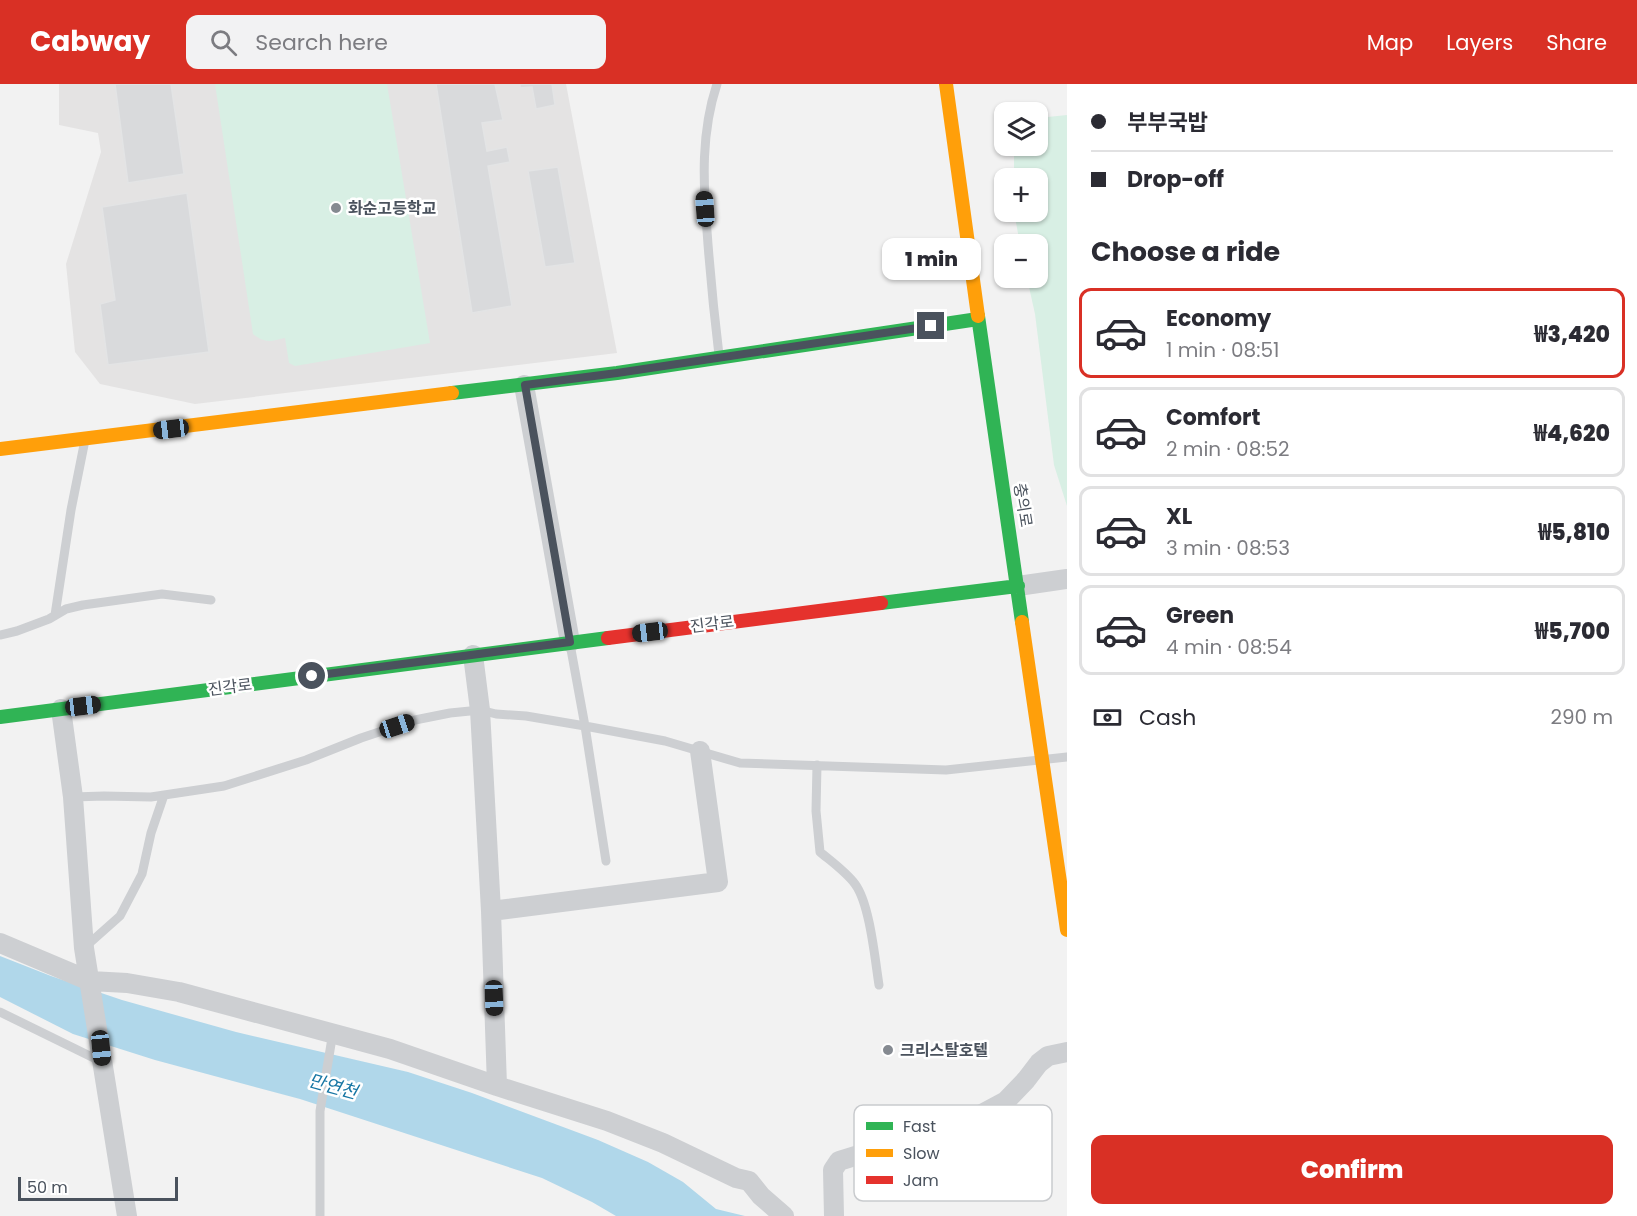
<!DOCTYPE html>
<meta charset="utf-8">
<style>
:root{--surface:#fff;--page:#f2f2f3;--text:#2b2b33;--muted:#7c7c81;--line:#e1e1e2;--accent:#d93025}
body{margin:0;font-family:Poppins,"Noto Sans KR",sans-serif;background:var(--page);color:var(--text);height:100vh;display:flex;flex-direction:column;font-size:22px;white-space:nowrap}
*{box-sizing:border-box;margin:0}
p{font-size:20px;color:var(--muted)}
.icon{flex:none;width:33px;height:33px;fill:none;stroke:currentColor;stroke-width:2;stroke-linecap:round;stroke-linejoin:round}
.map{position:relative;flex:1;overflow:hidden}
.panel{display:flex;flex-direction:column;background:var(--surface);width:570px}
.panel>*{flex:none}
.top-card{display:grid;align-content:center;height:132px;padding:0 24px;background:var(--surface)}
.fabs{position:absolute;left:994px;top:18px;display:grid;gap:12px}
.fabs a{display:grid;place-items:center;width:54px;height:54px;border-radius:12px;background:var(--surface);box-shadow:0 2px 4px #0004;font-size:30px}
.scale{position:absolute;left:18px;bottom:15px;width:160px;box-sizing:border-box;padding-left:6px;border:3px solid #4a525d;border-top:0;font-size:16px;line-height:21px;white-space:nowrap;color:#4a525d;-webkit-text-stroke:4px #fff;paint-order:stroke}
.end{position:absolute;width:27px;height:27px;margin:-14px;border:8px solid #4a525d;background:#fff;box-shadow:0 0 0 3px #fff}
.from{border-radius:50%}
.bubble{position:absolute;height:42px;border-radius:12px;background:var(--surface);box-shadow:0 2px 4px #0004;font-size:20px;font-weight:800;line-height:42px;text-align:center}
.car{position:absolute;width:18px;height:36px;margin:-18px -9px;border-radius:8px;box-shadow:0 0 4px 2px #0007;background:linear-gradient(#222 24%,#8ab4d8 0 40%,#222 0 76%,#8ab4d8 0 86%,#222 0)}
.top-card b{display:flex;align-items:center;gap:21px;height:57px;font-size:22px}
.top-card b+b{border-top:2px solid var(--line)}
.top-card i{width:15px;height:15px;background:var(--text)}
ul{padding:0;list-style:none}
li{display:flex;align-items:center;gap:18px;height:90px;margin:0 12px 9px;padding:0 12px;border:3px solid var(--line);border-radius:12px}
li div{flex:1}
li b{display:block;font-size:22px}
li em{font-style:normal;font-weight:800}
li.selected{border-color:var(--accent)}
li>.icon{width:54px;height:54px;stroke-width:1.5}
h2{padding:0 24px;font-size:27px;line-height:72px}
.pay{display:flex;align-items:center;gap:15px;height:66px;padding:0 24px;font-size:22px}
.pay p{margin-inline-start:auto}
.primary-button{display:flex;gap:12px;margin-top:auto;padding:12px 24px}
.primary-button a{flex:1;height:69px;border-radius:12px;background:var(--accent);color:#fff;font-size:24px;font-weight:800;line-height:69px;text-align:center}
header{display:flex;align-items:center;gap:36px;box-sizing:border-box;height:84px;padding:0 30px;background:var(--accent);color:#fff}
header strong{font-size:28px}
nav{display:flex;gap:33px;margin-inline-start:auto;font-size:21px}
.search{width:420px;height:54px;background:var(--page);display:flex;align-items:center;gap:15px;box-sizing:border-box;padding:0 21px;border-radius:12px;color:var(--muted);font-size:22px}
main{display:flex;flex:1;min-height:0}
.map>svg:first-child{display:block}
.education{fill:#e4e3e3}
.green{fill:#d8efe4}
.water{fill:#b0d7ea}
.building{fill:#d9dadc;stroke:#e3e4e5;stroke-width:1.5}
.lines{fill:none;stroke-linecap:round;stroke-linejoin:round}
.lane{stroke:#cdcfd2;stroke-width:9}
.street{stroke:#cdcfd2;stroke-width:20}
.fast{stroke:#30b455;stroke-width:14}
.slow{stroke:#ff9f0a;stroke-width:14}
.jam{stroke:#e5322d;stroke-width:14}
.route{stroke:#4a525d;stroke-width:8}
.poi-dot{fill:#858a91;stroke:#fff;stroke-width:2}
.labels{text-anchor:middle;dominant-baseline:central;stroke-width:5;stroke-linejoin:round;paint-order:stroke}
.poi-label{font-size:16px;font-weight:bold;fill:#4a525d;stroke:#fff;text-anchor:start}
.street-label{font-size:16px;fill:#4a525d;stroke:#fff}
.water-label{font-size:18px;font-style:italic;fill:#1676a4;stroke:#fff}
.key{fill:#fff;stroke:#c9cbce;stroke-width:1.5}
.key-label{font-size:16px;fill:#4a525d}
</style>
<header>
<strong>Cabway</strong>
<div class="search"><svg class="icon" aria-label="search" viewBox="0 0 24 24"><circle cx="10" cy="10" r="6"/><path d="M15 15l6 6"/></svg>Search here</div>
<nav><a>Map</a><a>Layers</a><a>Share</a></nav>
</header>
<main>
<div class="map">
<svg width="1067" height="1132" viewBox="0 0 1067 1132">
<rect width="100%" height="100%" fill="#f2f2f2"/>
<path class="education" d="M59 0H566L617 269 195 320 100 300 75 268 66 180 101 68 98 49 59 41Z"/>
<path class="green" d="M215 0H387L430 259 295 282 289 279 285 254C271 257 265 260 253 250Z
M1067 31V422L1054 381 1035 230 1027 194H1038V160H1020L1014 128H1038V94H1014V62H1038V34Z"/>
<path class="water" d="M0 872 51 892 122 916 236 948 408 988 472 1009 598 1056 648 1078 683 1098 716 1125 745 1132H616L592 1118 542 1094 300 1015 155 976 73 950 0 913Z"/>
<path class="building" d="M115 0H171L184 90 128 99Z
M436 0H495L503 36 482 39 487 67 507 63 510 78 488 82 512 222 472 229Z
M520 0H552L555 21 536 25 532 3 520 4Z
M558 83 575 179 545 183 528 87Z
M187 109 209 268 108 281 100 220 115 216 102 123Z"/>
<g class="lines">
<path class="lane" d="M717 0C701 48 703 97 707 147 710 188 714 230 719 271
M55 531 71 426 85 356
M0 551 17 547 49 535 66 525 83 521 162 510 211 516
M570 560 585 642 665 657 740 679 946 686 1067 673
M817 681 816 727 820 768C832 778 846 788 855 800 870 820 875 876 879 901
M73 713 104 712 151 713 224 702 306 676 361 654 415 636 450 629 480 626 496 630 526 632 585 642 606 777
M84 864 120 832 142 790 151 749 164 711
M0 928 100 977
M320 1132V1027L333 948"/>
<path class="street" d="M524 301 570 558
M1018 502 1067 495
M473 571 480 626 491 827 497 1002
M61 625 73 713 84 864 127 1132
M491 827 718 798 700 667
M0 859 90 897 127 899 179 908 390 965 497 1002 607 1037 663 1059 736 1094 749 1097 761 1112 784 1132
M834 1132 833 1086 839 1077 952 1042 978 1032 1006 1017 1026 996 1039 979 1048 972 1067 968"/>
<path class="fast" d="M978 232 1022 538
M452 309 617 289 978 235
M881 519 1018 502
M0 633 608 554"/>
<path class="slow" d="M946 0 978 232
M0 365 452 309
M1022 538 1067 846"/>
<path class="jam" d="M608 554 881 519"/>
</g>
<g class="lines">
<path class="route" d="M312 592 570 558 525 301 617 289 931 242"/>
</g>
<g class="poi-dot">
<circle cx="336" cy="124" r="6"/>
<circle cx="888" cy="966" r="6"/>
</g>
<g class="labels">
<g class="poi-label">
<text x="348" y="124">화순고등학교</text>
<text x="900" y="966">크리스탈호텔</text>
</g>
<g class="street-label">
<text transform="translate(1023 421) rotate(81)">충의로</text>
<text transform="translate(712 540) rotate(-7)">진각로</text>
<text transform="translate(230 603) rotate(-7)">진각로</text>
</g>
<g class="water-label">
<text transform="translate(333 1002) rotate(15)">만연천</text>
</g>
</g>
<rect x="854" y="1021" width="198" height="96" rx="9" class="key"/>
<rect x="866" y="1038" width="27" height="8" fill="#30b455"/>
<rect x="866" y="1065" width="27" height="8" fill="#ff9f0a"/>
<rect x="866" y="1092" width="27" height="8" fill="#e5322d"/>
<g class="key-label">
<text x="903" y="1048">Fast</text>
<text x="903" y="1075">Slow</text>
<text x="903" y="1102">Jam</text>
</g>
</svg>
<div class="fabs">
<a><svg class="icon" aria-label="layers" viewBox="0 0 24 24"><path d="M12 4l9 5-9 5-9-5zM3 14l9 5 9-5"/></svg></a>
<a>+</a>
<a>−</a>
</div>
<div class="scale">50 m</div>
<i class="end from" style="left:312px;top:592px"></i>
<i class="end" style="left:931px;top:242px"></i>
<div class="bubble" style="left:882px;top:154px;width:99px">1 min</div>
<i class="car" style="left:705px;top:125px;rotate:356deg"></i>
<i class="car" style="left:171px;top:345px;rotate:263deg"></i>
<i class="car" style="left:650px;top:548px;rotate:263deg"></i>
<i class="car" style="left:83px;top:622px;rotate:83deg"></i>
<i class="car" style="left:397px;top:642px;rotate:72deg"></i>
<i class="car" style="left:494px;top:914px;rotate:178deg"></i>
<i class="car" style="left:101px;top:964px;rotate:174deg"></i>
</div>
<section class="panel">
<div class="top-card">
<b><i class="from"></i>부부국밥</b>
<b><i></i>Drop-off</b>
</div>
<h2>Choose a ride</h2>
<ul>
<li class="selected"><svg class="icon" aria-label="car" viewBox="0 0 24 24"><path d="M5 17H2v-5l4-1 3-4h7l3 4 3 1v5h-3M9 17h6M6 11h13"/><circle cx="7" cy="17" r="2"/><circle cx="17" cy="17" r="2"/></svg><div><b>Economy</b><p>1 min · 08:51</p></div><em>₩3,420</em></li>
<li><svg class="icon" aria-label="car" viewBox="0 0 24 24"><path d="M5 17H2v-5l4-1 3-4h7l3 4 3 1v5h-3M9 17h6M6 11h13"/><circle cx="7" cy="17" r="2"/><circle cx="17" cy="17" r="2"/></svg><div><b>Comfort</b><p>2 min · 08:52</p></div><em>₩4,620</em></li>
<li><svg class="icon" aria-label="car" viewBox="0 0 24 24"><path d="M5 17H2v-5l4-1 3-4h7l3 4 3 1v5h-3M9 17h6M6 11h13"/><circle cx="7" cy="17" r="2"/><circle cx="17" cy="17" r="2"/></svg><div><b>XL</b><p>3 min · 08:53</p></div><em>₩5,810</em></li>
<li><svg class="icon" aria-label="car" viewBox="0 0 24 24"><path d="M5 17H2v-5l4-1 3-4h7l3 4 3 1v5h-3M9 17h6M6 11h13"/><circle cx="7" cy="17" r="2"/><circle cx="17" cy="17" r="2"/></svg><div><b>Green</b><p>4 min · 08:54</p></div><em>₩5,700</em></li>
</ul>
<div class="pay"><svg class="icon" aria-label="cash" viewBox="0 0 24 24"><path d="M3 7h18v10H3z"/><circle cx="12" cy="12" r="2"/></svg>Cash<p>290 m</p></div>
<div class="primary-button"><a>Confirm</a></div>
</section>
</main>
